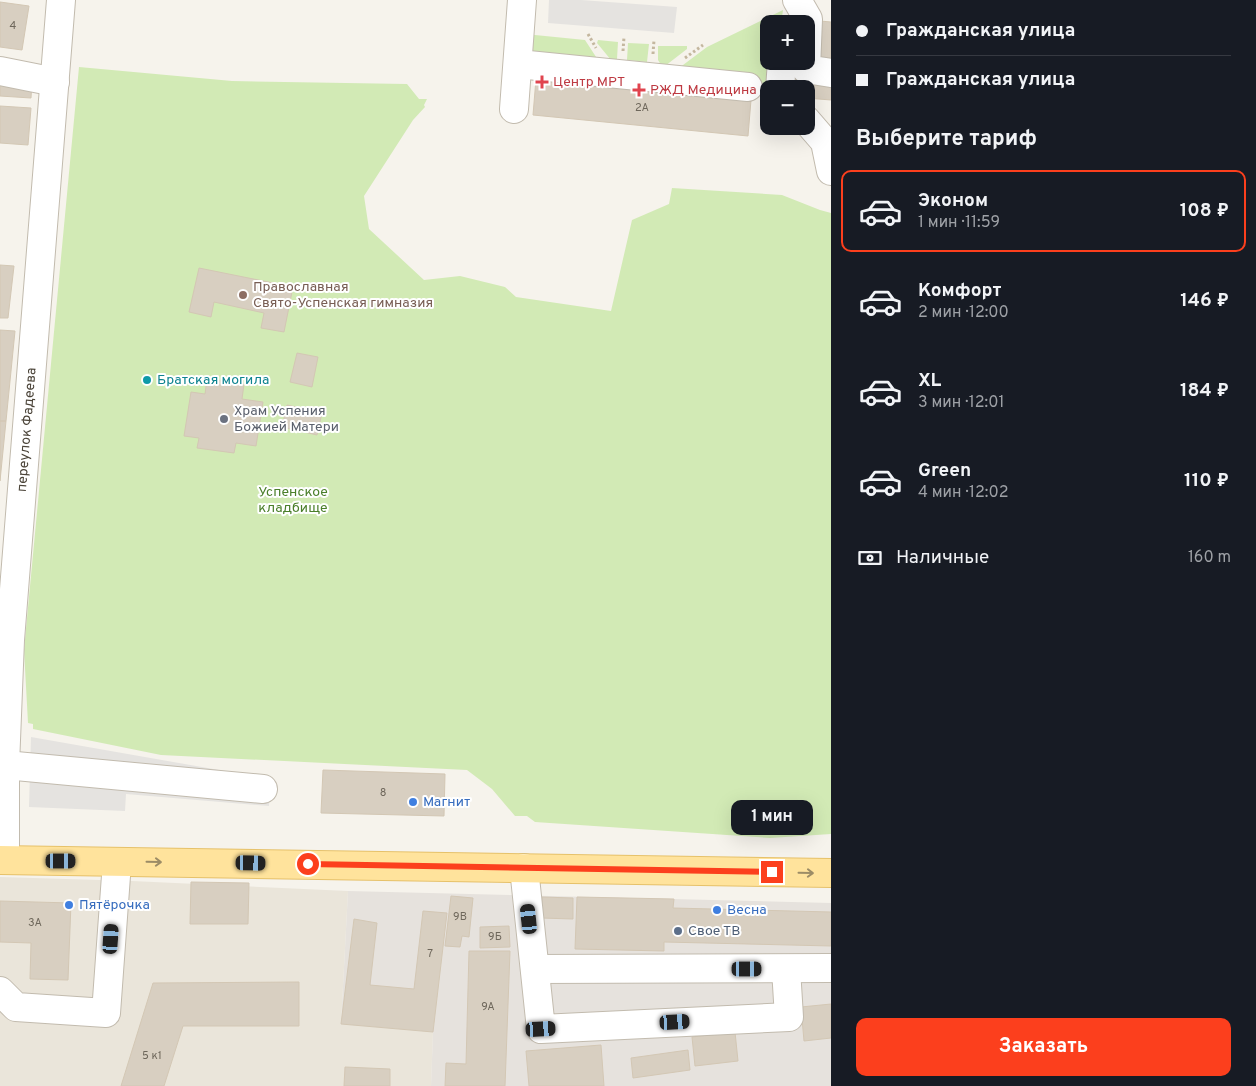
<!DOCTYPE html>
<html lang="ru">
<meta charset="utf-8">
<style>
:root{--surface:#171b24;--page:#20242c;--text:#f1f3f6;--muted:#9ea1a6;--line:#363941;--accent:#fc3f1d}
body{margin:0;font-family:Overpass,sans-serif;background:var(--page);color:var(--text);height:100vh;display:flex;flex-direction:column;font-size:19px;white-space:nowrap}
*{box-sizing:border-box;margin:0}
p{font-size:16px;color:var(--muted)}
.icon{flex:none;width:28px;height:28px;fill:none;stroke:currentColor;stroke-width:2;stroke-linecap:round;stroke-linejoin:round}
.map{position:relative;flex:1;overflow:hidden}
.sheet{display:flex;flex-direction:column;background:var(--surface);width:425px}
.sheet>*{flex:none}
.guide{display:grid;align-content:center;height:110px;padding:0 25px;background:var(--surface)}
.controls{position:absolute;left:760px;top:15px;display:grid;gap:10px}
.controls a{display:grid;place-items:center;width:55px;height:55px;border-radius:10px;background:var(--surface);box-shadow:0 5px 20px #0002;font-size:25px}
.end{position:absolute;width:22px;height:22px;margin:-11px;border:6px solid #fc3f1d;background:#fff;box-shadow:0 0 0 2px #fff}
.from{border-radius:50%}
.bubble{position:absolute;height:35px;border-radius:10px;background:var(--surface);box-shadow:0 5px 20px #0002;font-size:16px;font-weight:700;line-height:35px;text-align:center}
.car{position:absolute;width:15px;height:30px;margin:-15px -8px;border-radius:6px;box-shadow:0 0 4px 1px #0007;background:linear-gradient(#222 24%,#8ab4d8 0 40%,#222 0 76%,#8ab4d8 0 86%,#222 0)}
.guide b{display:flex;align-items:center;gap:18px;height:48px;font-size:19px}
.guide b+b{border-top:1px solid var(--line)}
.guide i{width:12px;height:12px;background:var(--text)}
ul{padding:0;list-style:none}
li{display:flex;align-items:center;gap:15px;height:82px;margin:0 10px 8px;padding:0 15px;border:2px solid transparent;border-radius:10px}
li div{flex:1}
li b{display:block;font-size:19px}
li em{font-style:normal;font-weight:700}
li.active{border-color:var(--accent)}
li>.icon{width:45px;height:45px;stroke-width:1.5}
h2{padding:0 25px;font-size:22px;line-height:60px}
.pay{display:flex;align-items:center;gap:12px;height:55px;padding:0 25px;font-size:19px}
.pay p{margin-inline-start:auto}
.cta{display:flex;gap:10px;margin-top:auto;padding:10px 25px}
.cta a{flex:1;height:58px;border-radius:10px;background:var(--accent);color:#fff;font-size:20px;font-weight:700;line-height:58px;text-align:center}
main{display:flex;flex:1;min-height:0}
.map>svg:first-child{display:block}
.residential{fill:#eae5da}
.industrial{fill:#e6e2dd}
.green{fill:#d2eab5}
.parking{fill:#e5e3e0}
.building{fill:#d8cfc1;stroke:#d3c7b4}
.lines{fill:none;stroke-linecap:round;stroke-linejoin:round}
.minor-casing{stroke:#c2bbae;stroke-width:30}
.major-casing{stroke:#e6c16a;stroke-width:30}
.path{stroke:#c4b79f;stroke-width:3;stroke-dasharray:2.5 2.5;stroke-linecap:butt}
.minor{stroke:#fff;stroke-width:28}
.major{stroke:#ffe39c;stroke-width:28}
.oneway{stroke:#9c8c66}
.route{stroke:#fc3f1d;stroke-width:6}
.health-dot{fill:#e0444e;stroke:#fff;stroke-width:2}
.education-dot{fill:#8d6e63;stroke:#fff;stroke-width:2}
.culture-dot{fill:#0f9aa8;stroke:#fff;stroke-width:2}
.worship-dot{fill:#6b7280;stroke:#fff;stroke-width:2}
.shop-dot{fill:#3f7fe0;stroke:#fff;stroke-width:2}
.service-dot{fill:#5c6f8a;stroke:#fff;stroke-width:2}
.labels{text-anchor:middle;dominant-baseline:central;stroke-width:4;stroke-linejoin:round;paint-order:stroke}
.number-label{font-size:11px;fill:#6e675b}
.health-label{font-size:14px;fill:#be3a42;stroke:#fff;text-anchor:start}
.education-label{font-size:14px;fill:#785e54;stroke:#fff;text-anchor:start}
.culture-label{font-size:14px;fill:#0d838f;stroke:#fff;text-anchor:start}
.worship-label{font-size:14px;fill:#5b616d;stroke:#fff;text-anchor:start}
.street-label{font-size:14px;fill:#4b4439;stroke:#fff}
.park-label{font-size:14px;fill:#4a7f2a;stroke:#fff}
.shop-label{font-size:14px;fill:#366cbe;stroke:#fff;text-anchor:start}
.service-label{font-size:14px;fill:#4e5e75;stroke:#fff;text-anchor:start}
</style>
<main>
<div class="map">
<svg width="831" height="1086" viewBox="0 0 831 1086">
<rect width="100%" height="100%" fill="#f6f3ec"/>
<path class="residential" d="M0 877 132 881 348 891 341 1024 433 1032 431 1086H0Z"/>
<path class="industrial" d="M348 891 831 903V1086H431L433 1032 341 1024Z"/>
<path class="green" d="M783 10 781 24H769V61L774 84 674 76 675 71 707 47Z
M525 34 585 40 600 63 521 60Z
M598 40 618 42 617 59 614 61 611 60 597 43Z
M628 43 649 44 647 62 627 60Z
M658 46H687V49L665 66 661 65 658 60Z
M79 67 232 81 407 84 419 99H427L424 105 425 107 413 120 364 196 369 229 424 280 460 276 505 287 516 297 611 311 632 220 669 204 672 188 782 195 820 210 831 213V834L770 838 535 822 527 816H515L492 789 467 770 161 755 33 729V724L28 723 24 650Z"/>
<path class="parking" d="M549 0H581L677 7 674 33 548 23Z
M31 737 270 779 269 806 126 794 125 811 29 807Z"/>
<path class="building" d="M0 2 29 6 22 50 0 47Z
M820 21 831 22V63L815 61Z
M0 79 32 81 31 98 0 96Z
M536 79 751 100 748 136 533 115Z
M808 80 831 82V100L806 98Z
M0 106 31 108 28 145 0 143Z
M0 265 14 266 8 318H0Z
M199 268 293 287 284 332 261 328 264 313 214 302 211 317 189 312Z
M0 330 15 331 6 421H0Z
M297 353 318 357 312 387 290 382Z
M207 379 244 384 242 399 263 402 256 446 236 443 234 453 197 448 199 438 184 436 191 392 205 394Z
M287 405 322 413 317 435 282 427Z
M0 421H6L0 481Z
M323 770 445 774 444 816 321 813Z
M191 882 249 883 248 924H190Z
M451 896 473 898 469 937 462 936 460 947 445 946Z
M542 897 573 898V919L541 918Z
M577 897 674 899 673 908 831 912V946L664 942V951L575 949Z
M0 901 71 903 68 980 30 979 31 943 0 942Z
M423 911 447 913 433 1032 341 1024 354 919 377 923 370 985 414 989Z
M509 926 510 947 480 948V927Z
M469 951H510L505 1086H445L446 1063 466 1064Z
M299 982V1026H183L164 1086H121L153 983Z
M831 1004V1038L804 1041 801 1007Z
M735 1032 738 1061 695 1066 692 1037Z
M601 1045 604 1086H529L526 1051Z
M688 1050 690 1070 633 1078 631 1058Z
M345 1067 390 1069V1086H344Z"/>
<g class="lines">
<defs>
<g id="minor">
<path d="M797 0 808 19 806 69 831 73"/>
<path d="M518 64 748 87"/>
<path d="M0 71 55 82"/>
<path d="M780 89 782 61"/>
<path d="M514 109 522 0"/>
<path d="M806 120 825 142 831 171"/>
<path d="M5 765 263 789"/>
<path id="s1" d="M5 860V765L10 640 61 0"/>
<path d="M524 868 541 1029 789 1017 786 969"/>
<path d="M535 969 831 968"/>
<path d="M0 991 16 1007 106 1013 117 862"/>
</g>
<path id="major" d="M0 860 831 873"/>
</defs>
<use href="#minor" class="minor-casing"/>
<use href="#major" class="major-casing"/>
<path class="path" d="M588 34 596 48
M623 51 624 37
M653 54 654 40
M685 58 703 45"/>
<use href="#minor" class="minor"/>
<use href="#major" class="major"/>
</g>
<defs><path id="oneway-shaft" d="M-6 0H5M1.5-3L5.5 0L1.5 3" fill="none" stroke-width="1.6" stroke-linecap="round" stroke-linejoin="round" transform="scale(1.25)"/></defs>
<g class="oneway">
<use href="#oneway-shaft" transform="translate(154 862) rotate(1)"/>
<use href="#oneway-shaft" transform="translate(806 873) rotate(1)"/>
</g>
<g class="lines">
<path class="route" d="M308 864 772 872"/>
</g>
<g class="health-dot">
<path d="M539.5 74.5h5v5h5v5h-5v5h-5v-5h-5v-5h5z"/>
<path d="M636.5 82.5h5v5h5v5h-5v5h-5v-5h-5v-5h5z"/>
</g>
<circle class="education-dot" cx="243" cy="295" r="5"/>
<circle class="culture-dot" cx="147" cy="380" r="5"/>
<circle class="worship-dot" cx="224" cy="419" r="5"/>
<g class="shop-dot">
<circle cx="413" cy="802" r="5"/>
<circle cx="69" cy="905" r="5"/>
<circle cx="717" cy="910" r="5"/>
</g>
<circle class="service-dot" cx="678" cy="931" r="5"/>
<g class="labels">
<g class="number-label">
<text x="13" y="26">4</text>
<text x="642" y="108">2А</text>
<text x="383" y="793">8</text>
<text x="460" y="917">9В</text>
<text x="35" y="923">3А</text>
<text x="495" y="937">9Б</text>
<text x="430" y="954">7</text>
<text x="488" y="1007">9А</text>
<text x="152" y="1056">5 к1</text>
</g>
<g class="health-label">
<text x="553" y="82">Центр МРТ</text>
<text x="650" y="90">РЖД Медицина</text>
</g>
<g class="education-label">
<text x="253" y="287">Православная<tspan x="253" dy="16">Свято-Успенская гимназия</tspan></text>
</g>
<g class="culture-label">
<text x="157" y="380">Братская могила</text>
</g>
<g class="worship-label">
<text x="234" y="411">Храм Успения<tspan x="234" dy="16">Божией Матери</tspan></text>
</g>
<g class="street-label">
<text stroke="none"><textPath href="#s1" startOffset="431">переулок Фадеева</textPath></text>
</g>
<g class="park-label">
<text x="293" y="492">Успенское<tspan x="293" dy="16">кладбище</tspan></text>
</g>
<g class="shop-label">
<text x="423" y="802">Магнит</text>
<text x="79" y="905">Пятёрочка</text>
<text x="727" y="910">Весна</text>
</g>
<g class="service-label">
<text x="688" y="931">Свое ТВ</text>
</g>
</g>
</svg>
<div class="controls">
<a>+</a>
<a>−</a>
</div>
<i class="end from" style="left:308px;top:864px"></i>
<i class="end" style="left:772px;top:872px"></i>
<div class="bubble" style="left:731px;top:800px;width:82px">1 мин</div>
<i class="car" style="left:61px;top:861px;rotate:90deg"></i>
<i class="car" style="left:251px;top:863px;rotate:91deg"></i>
<i class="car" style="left:529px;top:919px;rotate:354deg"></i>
<i class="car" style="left:111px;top:939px;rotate:4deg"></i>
<i class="car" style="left:747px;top:969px;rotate:90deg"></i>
<i class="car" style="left:675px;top:1022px;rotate:87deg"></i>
<i class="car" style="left:541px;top:1029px;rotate:87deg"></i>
</div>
<section class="sheet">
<div class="guide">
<b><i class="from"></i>Гражданская улица</b>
<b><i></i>Гражданская улица</b>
</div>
<h2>Выберите тариф</h2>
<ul>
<li class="active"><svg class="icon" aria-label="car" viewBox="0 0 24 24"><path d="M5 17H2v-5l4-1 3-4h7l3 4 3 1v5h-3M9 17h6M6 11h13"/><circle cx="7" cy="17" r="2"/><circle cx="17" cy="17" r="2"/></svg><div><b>Эконом</b><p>1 мин · 11:59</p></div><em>108 ₽</em></li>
<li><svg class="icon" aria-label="car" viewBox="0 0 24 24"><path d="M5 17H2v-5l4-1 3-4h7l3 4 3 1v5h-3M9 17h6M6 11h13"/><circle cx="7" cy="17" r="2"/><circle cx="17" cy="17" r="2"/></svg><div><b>Комфорт</b><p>2 мин · 12:00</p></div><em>146 ₽</em></li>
<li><svg class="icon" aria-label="car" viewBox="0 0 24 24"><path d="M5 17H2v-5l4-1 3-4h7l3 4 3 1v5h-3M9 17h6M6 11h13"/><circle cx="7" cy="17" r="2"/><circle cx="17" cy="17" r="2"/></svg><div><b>XL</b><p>3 мин · 12:01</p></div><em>184 ₽</em></li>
<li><svg class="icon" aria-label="car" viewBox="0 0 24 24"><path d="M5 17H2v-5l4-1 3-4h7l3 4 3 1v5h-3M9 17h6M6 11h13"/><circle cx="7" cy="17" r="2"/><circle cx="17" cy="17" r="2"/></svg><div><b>Green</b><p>4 мин · 12:02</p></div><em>110 ₽</em></li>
</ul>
<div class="pay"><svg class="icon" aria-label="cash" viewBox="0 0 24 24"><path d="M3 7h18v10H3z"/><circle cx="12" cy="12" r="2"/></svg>Наличные<p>160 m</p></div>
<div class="cta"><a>Заказать</a></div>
</section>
</main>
